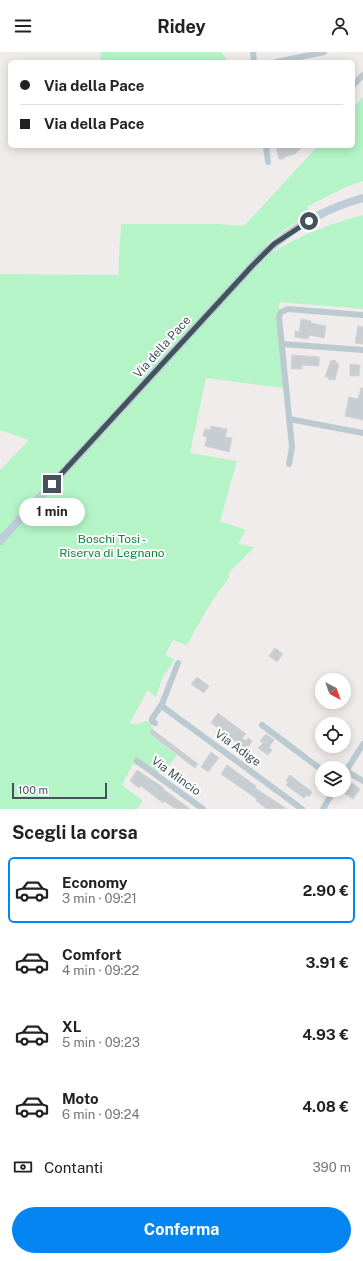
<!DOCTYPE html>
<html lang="it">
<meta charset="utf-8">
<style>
:root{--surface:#fff;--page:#f6f6f6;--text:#222;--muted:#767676;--line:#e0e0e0;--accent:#0485f2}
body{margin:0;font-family:"Public Sans",sans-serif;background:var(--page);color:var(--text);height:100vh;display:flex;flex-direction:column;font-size:15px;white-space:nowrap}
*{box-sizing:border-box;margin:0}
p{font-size:13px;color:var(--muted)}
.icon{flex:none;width:22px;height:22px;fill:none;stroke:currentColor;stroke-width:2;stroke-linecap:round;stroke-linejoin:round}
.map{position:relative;height:757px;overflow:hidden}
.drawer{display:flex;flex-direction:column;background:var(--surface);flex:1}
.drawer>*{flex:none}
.guide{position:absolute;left:8px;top:8px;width:347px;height:88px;border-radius:6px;box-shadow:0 2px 10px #0003;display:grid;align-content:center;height:88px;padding:0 12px;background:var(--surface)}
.needle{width:26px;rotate:139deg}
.buttons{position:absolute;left:315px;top:621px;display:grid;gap:8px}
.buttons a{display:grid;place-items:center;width:36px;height:36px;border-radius:50%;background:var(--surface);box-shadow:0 2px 10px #0003;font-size:20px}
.scale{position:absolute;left:12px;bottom:10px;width:95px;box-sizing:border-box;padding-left:4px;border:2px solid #43535c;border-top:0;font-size:11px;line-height:14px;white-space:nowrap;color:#43535c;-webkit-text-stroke:3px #fff;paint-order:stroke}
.end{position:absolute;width:18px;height:18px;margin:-9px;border:5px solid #43535c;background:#fff;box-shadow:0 0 0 2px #fff}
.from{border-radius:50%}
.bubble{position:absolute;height:28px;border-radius:14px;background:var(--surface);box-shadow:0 2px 10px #0003;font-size:13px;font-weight:700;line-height:28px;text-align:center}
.guide b{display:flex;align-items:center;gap:14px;height:38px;font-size:15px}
.guide b+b{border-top:1px solid var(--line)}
.guide i{width:10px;height:10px;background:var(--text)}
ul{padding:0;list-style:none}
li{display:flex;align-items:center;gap:12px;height:66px;margin:0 8px 6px;padding:0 4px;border:2px solid transparent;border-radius:6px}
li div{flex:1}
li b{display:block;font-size:15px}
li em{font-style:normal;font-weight:700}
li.current{border-color:var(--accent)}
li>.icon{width:36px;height:36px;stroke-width:1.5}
h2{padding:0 12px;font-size:18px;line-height:48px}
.pay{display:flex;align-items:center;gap:10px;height:44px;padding:0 12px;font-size:15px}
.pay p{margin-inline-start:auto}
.action{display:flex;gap:8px;margin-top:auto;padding:8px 12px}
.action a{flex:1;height:46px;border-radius:24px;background:var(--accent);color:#fff;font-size:16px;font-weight:700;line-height:46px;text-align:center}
header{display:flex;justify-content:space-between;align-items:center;height:52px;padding:0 12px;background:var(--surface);font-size:18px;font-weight:700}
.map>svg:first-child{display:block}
.green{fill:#b4f4c6}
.building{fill:#c8cdd2;stroke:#d0d3d9}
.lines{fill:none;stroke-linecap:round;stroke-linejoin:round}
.street{stroke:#bbc9d1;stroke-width:6}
.secondary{stroke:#bccdd9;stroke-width:8}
.route{stroke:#43535c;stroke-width:5}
.labels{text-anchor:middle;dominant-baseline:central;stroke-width:4;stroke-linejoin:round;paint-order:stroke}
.street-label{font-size:12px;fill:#43535c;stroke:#fff}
.park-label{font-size:12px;fill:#0c853b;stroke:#fff}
</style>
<header><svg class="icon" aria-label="menu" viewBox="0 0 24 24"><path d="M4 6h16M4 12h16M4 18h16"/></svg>Ridey<svg class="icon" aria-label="person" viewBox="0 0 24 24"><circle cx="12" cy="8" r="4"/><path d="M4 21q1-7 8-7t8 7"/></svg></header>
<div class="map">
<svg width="363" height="757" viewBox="0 0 363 757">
<rect width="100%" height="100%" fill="#f0ecec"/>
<path class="green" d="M101 0H221L229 10H100Z
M363 45V129L348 134 308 154V163L287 176 266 193 273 200C300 183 332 171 363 163V257L279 250 283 336 206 326 190 401 237 409 220 469 246 478 238 492 255 495 230 519 229 522V526C212 547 200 569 187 593L173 588 165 603 174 607 172 612 163 624 156 645 148 638 129 672H137L147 669 152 672 151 674 153 675 149 682 177 703 163 721 160 720 159 721 141 709 137 714 133 712 122 733 143 749 137 757H0V418L29 388 0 378V222L118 223 121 172H217L244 174 318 94H353V56Z"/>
<path class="building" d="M276 94H303L295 102 284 105V107H279Z
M301 267 311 269V271L326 274 324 286 309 283 308 287 295 285V279L299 280Z
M358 274 363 275V292L355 291Z
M292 303 319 305V314L302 313V317H291Z
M331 308 336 309V311L339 312 335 328 328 327 329 325H325Z
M350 312 360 313 359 324H350Z
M361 336H363V368L345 364 349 345 358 347Z
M211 374 227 377 225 385 232 386 229 400 205 394 207 385 203 384 205 377 210 378Z
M275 596 283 602 277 610 269 604Z
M197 625 209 634 204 641 191 632Z
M218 661 246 682 242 686 246 689 248 686 252 689 244 701 240 698 242 694 211 671Z
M152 677 198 712 195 716 149 681Z
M266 682 274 688 269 695 272 698 268 703 258 696 263 691 260 689Z
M211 700 219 706 208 720 201 715Z
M227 713 256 734 255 736 287 757H267L256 749 257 747 221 722Z
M137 718 164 736 163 737 190 757H176L164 749 163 751 141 734 139 736 130 729Z
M290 723 312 740 309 745 307 743 304 746 286 733 288 730 286 728Z
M352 731 360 737 353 747 345 742Z"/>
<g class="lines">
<path class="street" d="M253 0 254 10
M276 10 324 0
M353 33 363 23
M266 94 268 110
M282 292 363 298
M289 367 363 381
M289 412 292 395 279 265 281 260 288 257 363 263
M162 652 163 655 302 757
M155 671 152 669V667L162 652 178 611
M262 673 322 718
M137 709 203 757
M346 719 363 729
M344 722 363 692
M323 757 334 738"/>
<path class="secondary" d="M0 489 263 202C292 176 325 156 363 146"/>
</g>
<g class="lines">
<path class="route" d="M52 432 252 214 274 192 309 169"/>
</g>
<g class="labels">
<g class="street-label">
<text transform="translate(162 295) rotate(-48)">Via della Pace</text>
<text transform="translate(238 696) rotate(36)">Via Adige</text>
<text transform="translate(176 724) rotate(36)">Via Mincio</text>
</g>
<g class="park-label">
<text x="112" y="487">Boschi Tosi -<tspan x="112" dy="14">Riserva di Legnano</tspan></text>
</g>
</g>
</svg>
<div class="buttons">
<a><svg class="needle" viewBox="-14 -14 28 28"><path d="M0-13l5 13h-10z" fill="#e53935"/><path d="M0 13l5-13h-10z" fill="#767676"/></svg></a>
<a><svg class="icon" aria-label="locate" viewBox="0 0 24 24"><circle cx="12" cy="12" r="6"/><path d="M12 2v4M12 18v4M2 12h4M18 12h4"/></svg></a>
<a><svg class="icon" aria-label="layers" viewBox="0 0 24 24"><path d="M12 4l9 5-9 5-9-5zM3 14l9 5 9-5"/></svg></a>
</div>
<div class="scale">100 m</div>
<i class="end from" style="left:309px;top:169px"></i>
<i class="end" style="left:52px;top:432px"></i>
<div class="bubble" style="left:19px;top:446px;width:66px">1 min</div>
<div class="guide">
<b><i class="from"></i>Via della Pace</b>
<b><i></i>Via della Pace</b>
</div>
</div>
<section class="drawer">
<h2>Scegli la corsa</h2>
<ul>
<li class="current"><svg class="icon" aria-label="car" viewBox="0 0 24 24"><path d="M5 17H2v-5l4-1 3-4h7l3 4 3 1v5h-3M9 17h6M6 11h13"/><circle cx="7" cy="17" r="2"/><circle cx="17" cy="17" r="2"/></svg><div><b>Economy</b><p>3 min · 09:21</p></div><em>2.90 €</em></li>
<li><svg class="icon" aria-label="car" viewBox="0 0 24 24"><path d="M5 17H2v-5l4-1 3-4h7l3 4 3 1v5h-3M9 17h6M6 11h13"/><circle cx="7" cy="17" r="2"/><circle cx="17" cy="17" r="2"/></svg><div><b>Comfort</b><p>4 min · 09:22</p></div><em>3.91 €</em></li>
<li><svg class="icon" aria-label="car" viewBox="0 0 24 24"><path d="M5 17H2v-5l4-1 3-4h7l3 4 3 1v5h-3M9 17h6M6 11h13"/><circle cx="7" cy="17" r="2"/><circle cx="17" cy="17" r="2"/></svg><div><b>XL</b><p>5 min · 09:23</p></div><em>4.93 €</em></li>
<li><svg class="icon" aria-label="car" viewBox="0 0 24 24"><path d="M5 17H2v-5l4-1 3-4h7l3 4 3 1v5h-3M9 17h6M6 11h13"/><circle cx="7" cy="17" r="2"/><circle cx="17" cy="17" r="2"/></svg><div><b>Moto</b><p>6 min · 09:24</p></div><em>4.08 €</em></li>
</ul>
<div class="pay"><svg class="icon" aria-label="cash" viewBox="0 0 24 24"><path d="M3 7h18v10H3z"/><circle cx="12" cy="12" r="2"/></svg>Contanti<p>390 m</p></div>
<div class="action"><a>Conferma</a></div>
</section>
